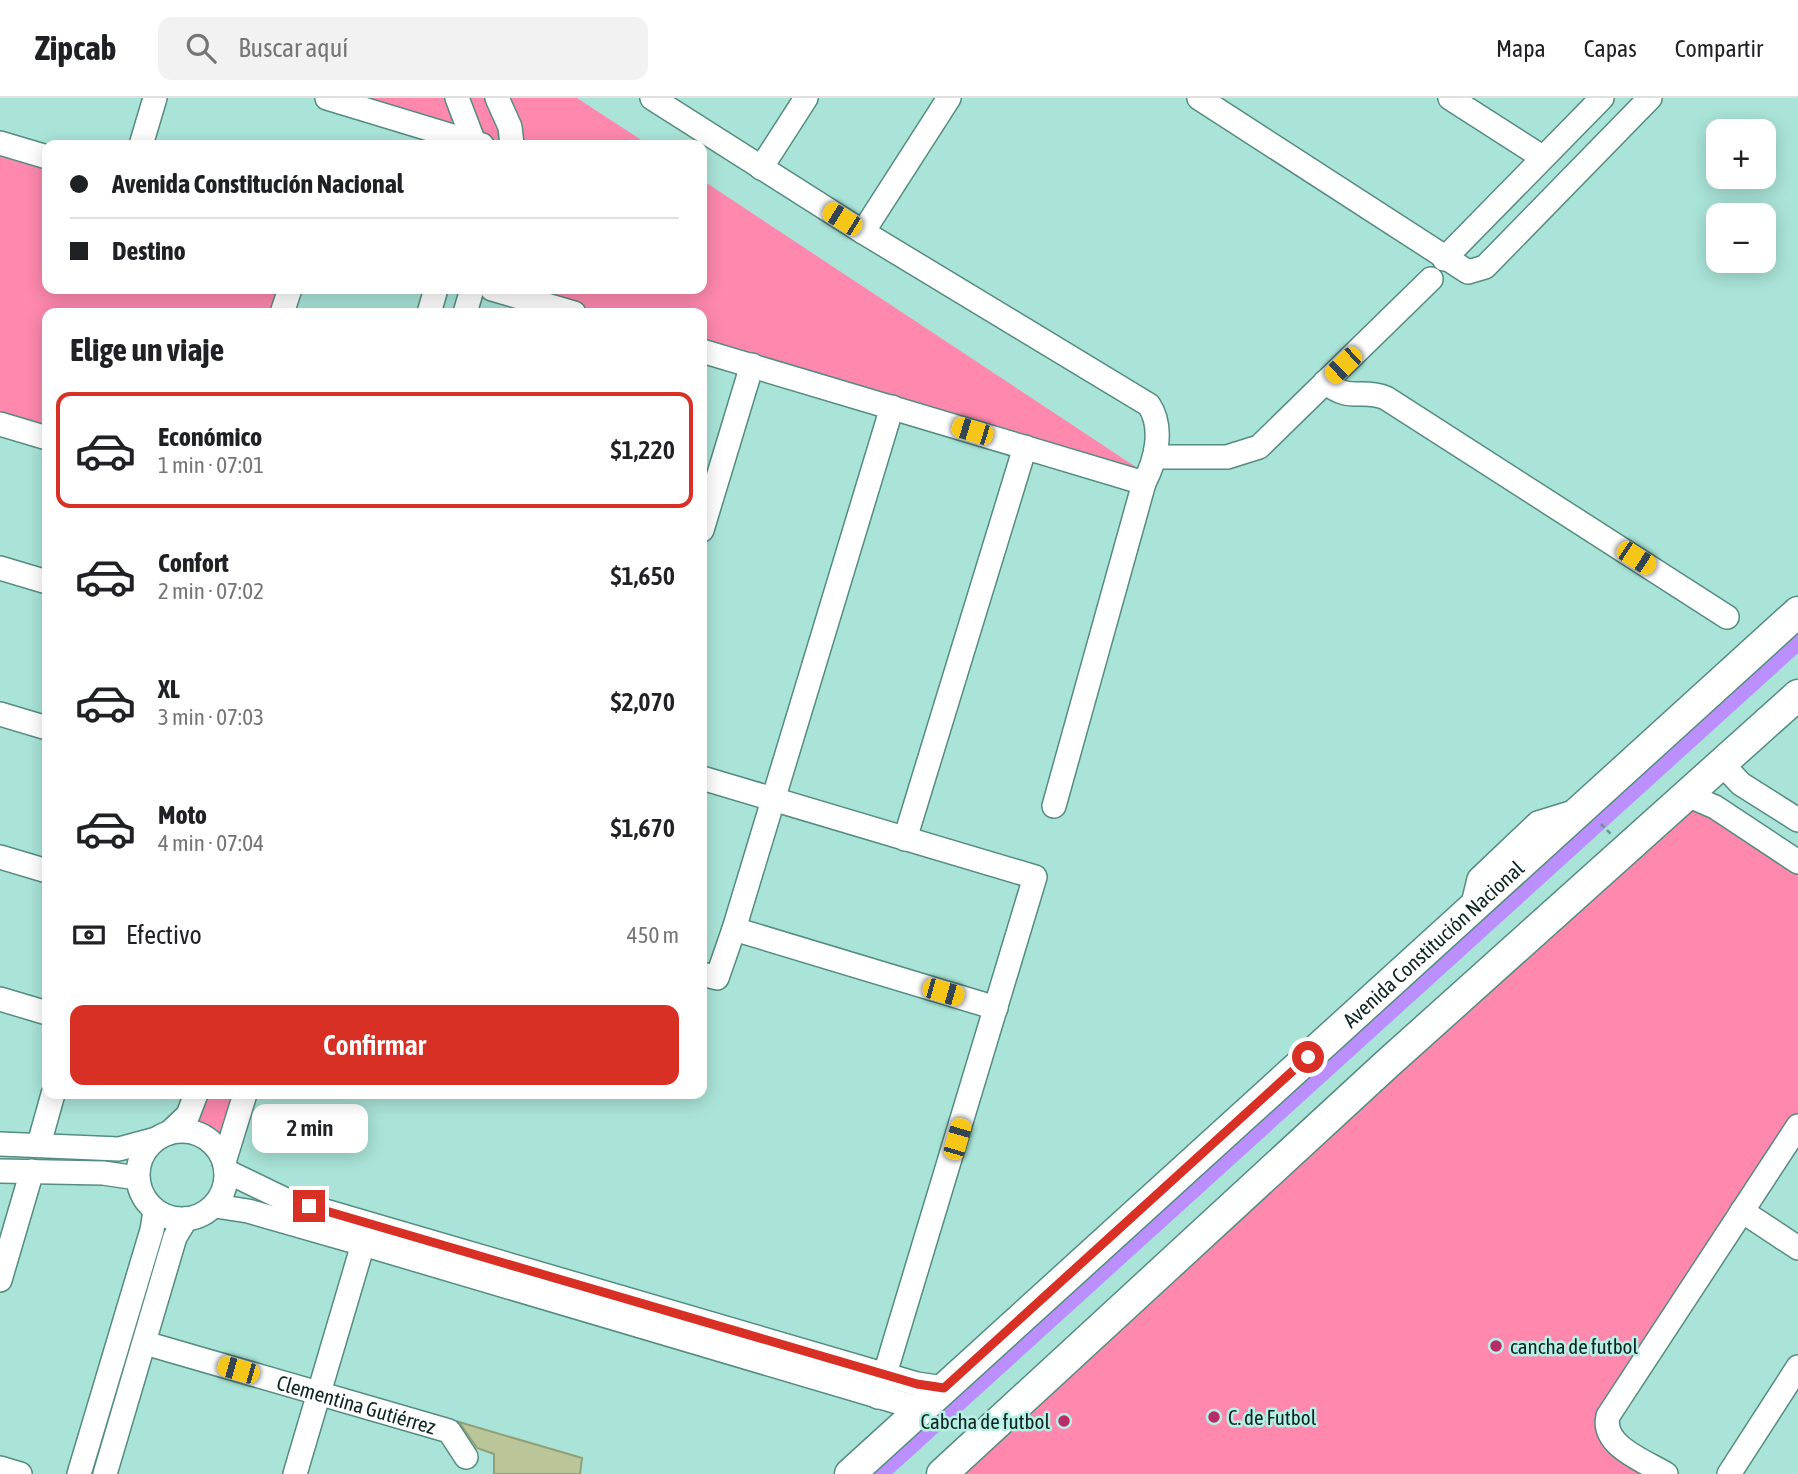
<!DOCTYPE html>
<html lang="es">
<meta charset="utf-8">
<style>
:root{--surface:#fff;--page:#f2f2f2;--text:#202124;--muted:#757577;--line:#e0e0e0;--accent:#d93025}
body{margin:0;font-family:"Asap Condensed",sans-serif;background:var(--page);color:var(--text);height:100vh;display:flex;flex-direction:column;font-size:26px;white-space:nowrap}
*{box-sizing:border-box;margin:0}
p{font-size:23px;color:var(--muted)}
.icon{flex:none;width:38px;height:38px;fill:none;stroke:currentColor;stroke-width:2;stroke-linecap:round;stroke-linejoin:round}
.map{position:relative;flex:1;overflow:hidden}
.details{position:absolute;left:42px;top:210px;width:665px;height:791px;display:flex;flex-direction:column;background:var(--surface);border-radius:14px;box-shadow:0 4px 18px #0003}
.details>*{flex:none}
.banner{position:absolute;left:42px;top:42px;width:665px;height:154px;border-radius:14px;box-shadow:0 4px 18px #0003;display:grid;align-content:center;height:154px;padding:0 28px;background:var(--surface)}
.buttons{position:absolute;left:1706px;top:21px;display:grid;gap:14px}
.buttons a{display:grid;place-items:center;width:70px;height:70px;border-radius:14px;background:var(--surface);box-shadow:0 4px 18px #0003;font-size:35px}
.end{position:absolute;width:32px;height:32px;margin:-16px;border:9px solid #d93025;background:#fff;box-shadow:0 0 0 4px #fff}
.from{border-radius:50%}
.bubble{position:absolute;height:49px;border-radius:14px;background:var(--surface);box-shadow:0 4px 18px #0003;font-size:23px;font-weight:600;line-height:49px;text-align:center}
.car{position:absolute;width:21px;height:42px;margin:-21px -10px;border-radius:9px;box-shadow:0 0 5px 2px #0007;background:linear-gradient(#f5c518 24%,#345 0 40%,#f5c518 0 76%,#345 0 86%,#f5c518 0)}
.banner b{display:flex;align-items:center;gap:24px;height:66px;font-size:26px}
.banner b+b{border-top:2px solid var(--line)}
.banner i{width:18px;height:18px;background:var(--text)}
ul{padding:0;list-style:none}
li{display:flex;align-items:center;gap:21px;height:116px;margin:0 14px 10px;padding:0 14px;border:4px solid transparent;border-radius:14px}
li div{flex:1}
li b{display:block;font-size:26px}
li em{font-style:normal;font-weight:600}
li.on{border-color:var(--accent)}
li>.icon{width:63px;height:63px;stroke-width:1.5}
h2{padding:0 28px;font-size:32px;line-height:84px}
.pay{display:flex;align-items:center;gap:18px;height:77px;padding:0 28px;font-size:26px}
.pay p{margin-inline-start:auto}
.button{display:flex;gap:14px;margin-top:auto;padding:14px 28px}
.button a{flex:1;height:80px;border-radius:14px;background:var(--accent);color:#fff;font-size:28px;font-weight:600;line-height:80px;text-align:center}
header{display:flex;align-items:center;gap:42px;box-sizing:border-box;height:98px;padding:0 35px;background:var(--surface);border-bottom:2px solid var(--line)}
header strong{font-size:33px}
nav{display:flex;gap:38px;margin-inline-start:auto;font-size:24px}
.search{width:490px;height:63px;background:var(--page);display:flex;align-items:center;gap:18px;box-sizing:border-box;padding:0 24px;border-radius:14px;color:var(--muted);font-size:26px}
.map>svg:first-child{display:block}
.green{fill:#fe88ae}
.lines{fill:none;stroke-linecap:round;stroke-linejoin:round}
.canal{stroke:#bb90fe;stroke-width:18}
.building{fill:#bac69a;stroke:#939f74;stroke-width:2}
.minor-casing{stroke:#548c81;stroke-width:26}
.major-casing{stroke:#548c81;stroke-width:33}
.path{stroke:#69958c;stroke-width:2.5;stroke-dasharray:5 3.5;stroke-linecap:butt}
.minor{stroke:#fff;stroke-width:23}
.major{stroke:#fff;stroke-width:30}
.route{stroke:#d93025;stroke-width:9}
.poi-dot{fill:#b82d67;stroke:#b7f1e5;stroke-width:2.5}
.labels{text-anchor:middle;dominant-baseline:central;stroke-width:5;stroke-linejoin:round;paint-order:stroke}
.street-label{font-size:21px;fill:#0d2420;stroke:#b7f1e5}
.poi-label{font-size:21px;fill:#0d2420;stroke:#b7f1e5;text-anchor:start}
</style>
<header>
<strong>Zipcab</strong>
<div class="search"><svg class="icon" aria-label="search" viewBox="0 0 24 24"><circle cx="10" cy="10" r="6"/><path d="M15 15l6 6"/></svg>Buscar aquí</div>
<nav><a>Mapa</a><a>Capas</a><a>Compartir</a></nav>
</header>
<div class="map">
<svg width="1798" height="1376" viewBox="0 0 1798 1376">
<rect width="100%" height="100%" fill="#aae4d8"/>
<path class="green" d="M325 0H577L649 47H474Z
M0 45 47 59V191H290L282 215H47V340L0 326Z
M702 82 1148 377 702 253V215H575L493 191H702Z
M1687 697 1798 767V1029L1606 1324 1665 1376H942Z
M195 996H245L224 1064 209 1042 175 1031Z"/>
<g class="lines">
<path class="canal" d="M879 1376 1798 543"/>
</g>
<path class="building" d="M459 1324 582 1360 580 1376H494V1356L477 1350Z"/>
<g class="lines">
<defs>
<g id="minor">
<path d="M327 0 482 47"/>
<path d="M457 0 475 47"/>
<path d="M497 0 510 29 512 47"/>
<path d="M652 0 863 134 1149 307C1164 330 1156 362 1144 385L702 253"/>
<path d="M1199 0 1468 174 1485 169 1650 0"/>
<path d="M1450 0 1542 59"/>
<path d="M0 45 47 59"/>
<path d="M141 47 155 0"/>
<path d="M761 70 806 0"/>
<path d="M863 134 949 0"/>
<path d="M1444 161 1602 0"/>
<path d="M492 191 574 215"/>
<path d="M282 215 290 191"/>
<path d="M429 215 436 191"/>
<path d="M465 215 472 191"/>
<path d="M1325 284C1350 305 1362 290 1386 300L1727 519"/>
<path d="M0 326 47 340"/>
<path d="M1155 359H1227L1259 349 1431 181"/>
<path d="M702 432 752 267"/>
<path d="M0 470 47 484"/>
<path d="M0 616 47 630"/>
<path d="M1722 666 1741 686 1798 722"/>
<path d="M702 680 1035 779 878 1299"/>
<path d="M1687 697 1715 709 1798 764"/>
<path d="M1054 708 1144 385"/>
<path d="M905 741 1025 349"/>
<path d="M0 759 47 773"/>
<path d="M1472 810 1479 781 1538 725 1580 712"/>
<path d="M734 831 996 910"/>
<path d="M702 876 717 880 734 831 892 309"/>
<path d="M0 901 47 915"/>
<circle cx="182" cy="1077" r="44"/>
<path d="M169 1035 188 1017 196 996"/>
<path d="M0 1046 119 1051 156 1041"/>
<path d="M39 1046 53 996"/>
<path d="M224 1064 245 996"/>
<path d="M0 1073 103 1075 137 1080"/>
<path d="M226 1073 284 1101 917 1286 944 1290"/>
<path d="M215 1108 248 1113 363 1146 921 1311"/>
<path d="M1742 1113 1798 1150"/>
<path d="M0 1182 32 1073"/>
<path id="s1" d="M145 1245 449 1333 466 1359"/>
<path d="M0 1370 20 1376"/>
<path d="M79 1376 152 1132 155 1113"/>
<path d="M105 1376 175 1139 186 1121"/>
<path d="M295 1376 363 1146"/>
<path d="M1666 1376C1645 1363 1601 1348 1608 1318L1798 1028"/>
<path d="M1729 1376 1798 1269"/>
</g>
<g id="major">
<path id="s2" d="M850 1376 1798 514"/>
<path d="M942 1376 1387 966 1798 597"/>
</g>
</defs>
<use href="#minor" class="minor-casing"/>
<use href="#major" class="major-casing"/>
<path class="path" d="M1601 726 1611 736"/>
<use href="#minor" class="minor"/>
<use href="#major" class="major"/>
</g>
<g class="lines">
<path class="route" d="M309 1108 917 1286 944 1290 1308 959"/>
</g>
<g class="poi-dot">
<circle cx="1496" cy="1248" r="7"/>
<circle cx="1214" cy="1319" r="7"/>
<circle cx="1064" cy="1323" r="7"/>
</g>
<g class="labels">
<g class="street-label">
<text stroke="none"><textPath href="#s2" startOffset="788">Avenida Constitución Nacional</textPath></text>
<text stroke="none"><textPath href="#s1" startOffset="220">Clementina Gutiérrez</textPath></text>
</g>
<g class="poi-label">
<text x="1510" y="1248">cancha de futbol</text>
<text x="1228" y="1319">C. de Futbol</text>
<text x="1050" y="1323" text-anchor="end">Cabcha de futbol</text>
</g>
</g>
</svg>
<div class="buttons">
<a>+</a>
<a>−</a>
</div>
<i class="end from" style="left:1308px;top:959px"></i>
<i class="end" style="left:309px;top:1108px"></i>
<div class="bubble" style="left:252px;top:1006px;width:116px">2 min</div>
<i class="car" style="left:842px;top:121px;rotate:302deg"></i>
<i class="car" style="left:1343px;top:267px;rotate:226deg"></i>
<i class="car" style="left:972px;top:333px;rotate:287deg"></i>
<i class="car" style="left:1636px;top:460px;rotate:123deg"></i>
<i class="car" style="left:943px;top:894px;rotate:106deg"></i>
<i class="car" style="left:957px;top:1041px;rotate:16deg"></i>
<i class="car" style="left:238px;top:1272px;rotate:286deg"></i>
<div class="banner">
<b><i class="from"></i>Avenida Constitución Nacional</b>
<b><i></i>Destino</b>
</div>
<section class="details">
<h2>Elige un viaje</h2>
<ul>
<li class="on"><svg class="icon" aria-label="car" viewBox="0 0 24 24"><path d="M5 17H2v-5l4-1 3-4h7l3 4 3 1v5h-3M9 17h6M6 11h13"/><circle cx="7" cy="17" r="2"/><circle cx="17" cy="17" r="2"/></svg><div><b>Económico</b><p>1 min · 07:01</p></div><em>$1,220</em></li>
<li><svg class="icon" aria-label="car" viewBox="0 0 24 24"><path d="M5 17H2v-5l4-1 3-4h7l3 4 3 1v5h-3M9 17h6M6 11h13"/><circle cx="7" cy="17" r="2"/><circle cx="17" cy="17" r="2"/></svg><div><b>Confort</b><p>2 min · 07:02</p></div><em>$1,650</em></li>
<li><svg class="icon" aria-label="car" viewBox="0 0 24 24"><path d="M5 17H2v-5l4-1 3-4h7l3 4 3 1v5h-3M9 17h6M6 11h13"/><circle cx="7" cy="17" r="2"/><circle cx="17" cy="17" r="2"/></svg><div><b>XL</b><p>3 min · 07:03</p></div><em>$2,070</em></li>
<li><svg class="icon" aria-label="car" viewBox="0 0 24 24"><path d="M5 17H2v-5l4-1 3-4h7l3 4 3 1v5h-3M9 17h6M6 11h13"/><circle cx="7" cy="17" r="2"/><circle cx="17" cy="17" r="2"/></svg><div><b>Moto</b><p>4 min · 07:04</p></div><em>$1,670</em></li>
</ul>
<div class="pay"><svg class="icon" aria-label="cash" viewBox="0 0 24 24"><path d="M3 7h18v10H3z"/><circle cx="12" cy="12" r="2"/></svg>Efectivo<p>450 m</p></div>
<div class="button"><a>Confirmar</a></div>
</section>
</div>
